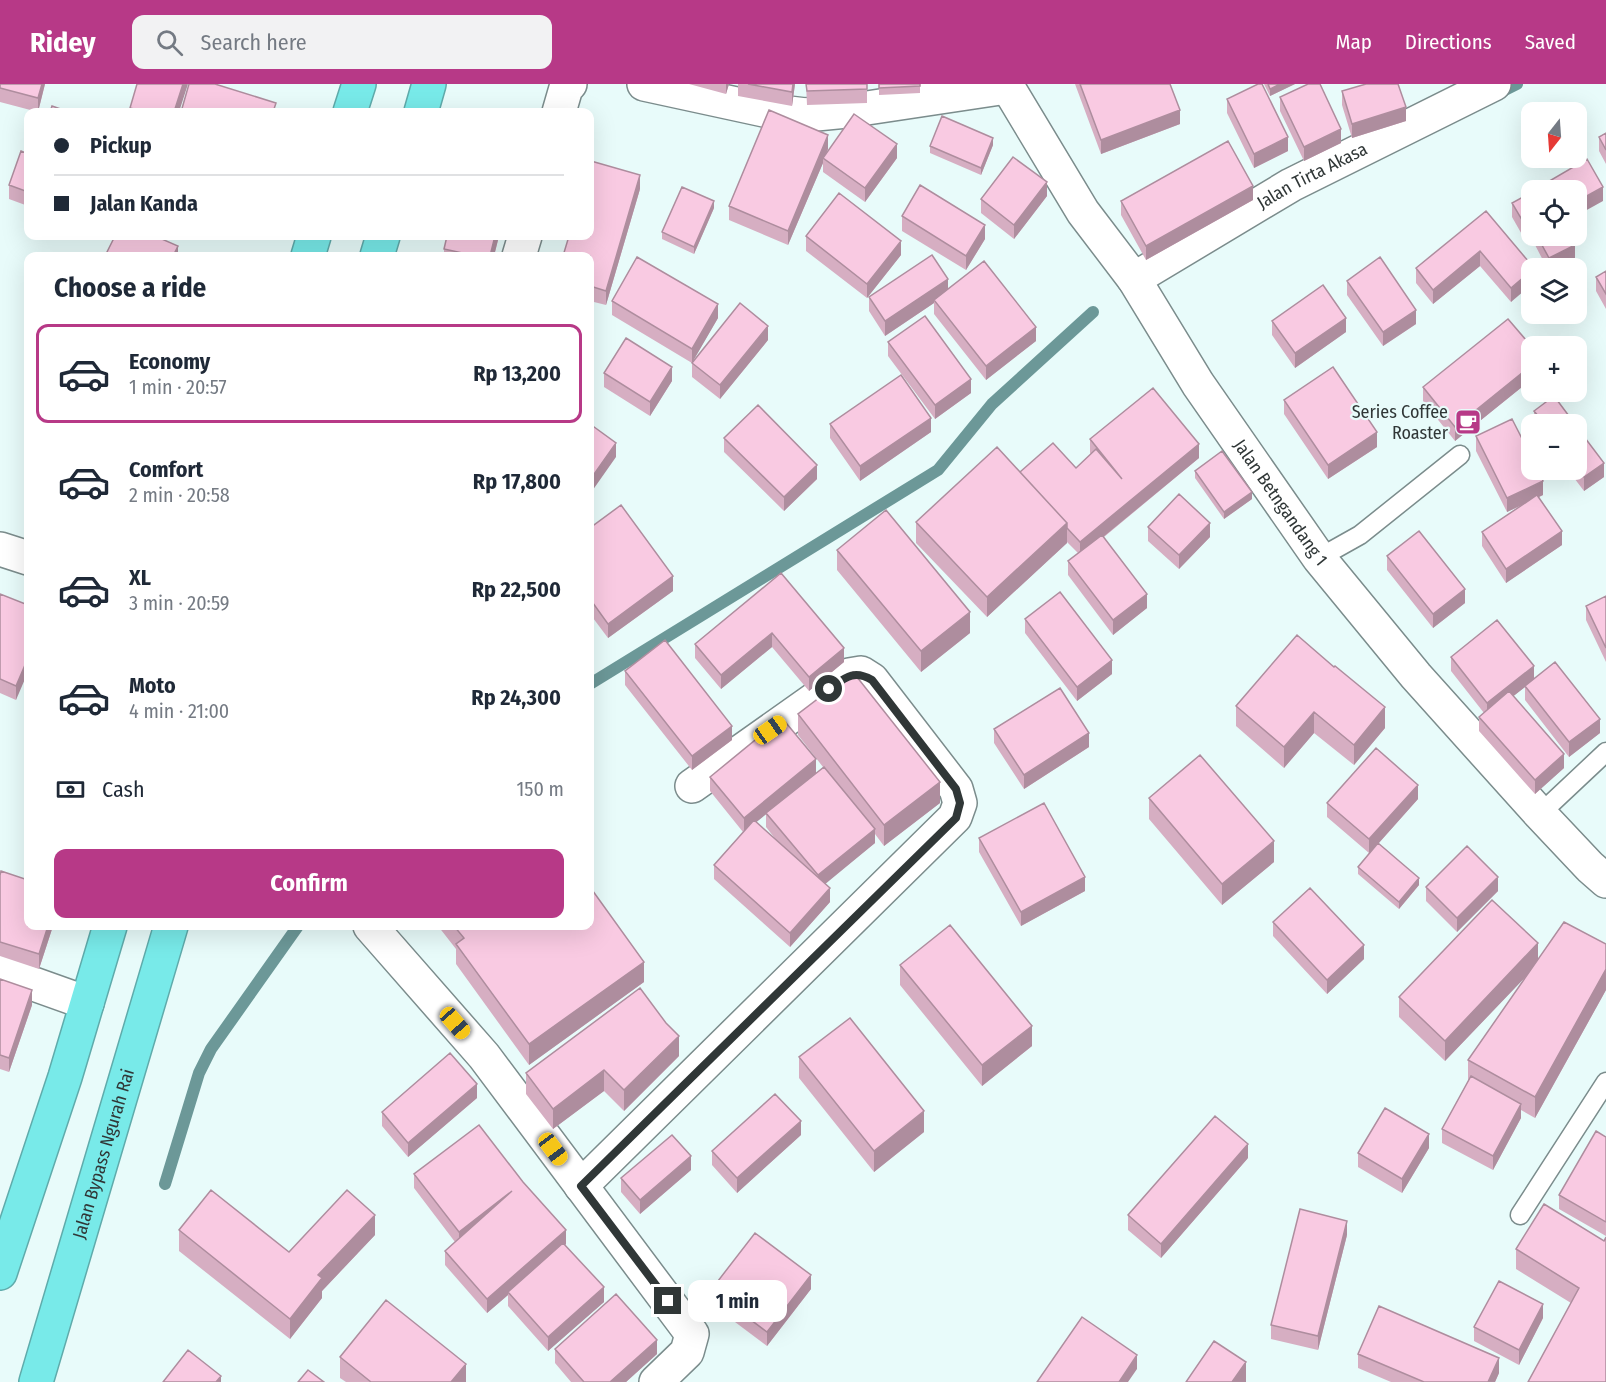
<!DOCTYPE html>
<meta charset="utf-8">
<style>
:root{--surface:#fff;--page:#f2f2f3;--text:#1f2937;--muted:#747a83;--line:#e0e1e3;--accent:#b73987}
body{margin:0;font-family:"Fira Sans Condensed",sans-serif;background:var(--page);color:var(--text);height:100vh;display:flex;flex-direction:column;font-size:22px;white-space:nowrap}
*{box-sizing:border-box;margin:0}
p{font-size:20px;color:var(--muted)}
.icon{flex:none;width:33px;height:33px;fill:none;stroke:currentColor;stroke-width:2;stroke-linecap:round;stroke-linejoin:round}
.map{position:relative;flex:1;overflow:hidden}
.panel{position:absolute;left:24px;top:168px;width:570px;height:678px;display:flex;flex-direction:column;background:var(--surface);border-radius:12px;box-shadow:0 6px 24px #0002}
.panel>*{flex:none}
.banner{position:absolute;left:24px;top:24px;width:570px;height:132px;border-radius:12px;box-shadow:0 6px 24px #0002;display:grid;align-content:center;height:132px;padding:0 30px;background:var(--surface)}
.needle{width:39px;rotate:197deg}
.buttons{position:absolute;left:1521px;top:18px;display:grid;gap:12px}
.buttons a{display:grid;place-items:center;width:66px;height:66px;border-radius:12px;background:var(--surface);box-shadow:0 6px 24px #0002;font-size:30px}
.end{position:absolute;width:27px;height:27px;margin:-14px;border:8px solid #303737;background:#fff;box-shadow:0 0 0 3px #fff}
.from{border-radius:50%}
.bubble{position:absolute;height:42px;border-radius:12px;background:var(--surface);box-shadow:0 6px 24px #0002;font-size:20px;font-weight:700;line-height:42px;text-align:center}
.car{position:absolute;width:18px;height:36px;margin:-18px -9px;border-radius:8px;box-shadow:0 0 4px 2px #0007;background:linear-gradient(#f5c518 24%,#345 0 40%,#f5c518 0 76%,#345 0 86%,#f5c518 0)}
.banner b{display:flex;align-items:center;gap:21px;height:57px;font-size:22px}
.banner b+b{border-top:2px solid var(--line)}
.banner i{width:15px;height:15px;background:var(--text)}
ul{padding:0;list-style:none}
li{display:flex;align-items:center;gap:18px;height:99px;margin:0 12px 9px;padding:0 18px;border:3px solid transparent;border-radius:12px}
li div{flex:1}
li b{display:block;font-size:22px}
li em{font-style:normal;font-weight:700}
li.active{border-color:var(--accent)}
li>.icon{width:54px;height:54px;stroke-width:1.5}
h2{padding:0 30px;font-size:27px;line-height:72px}
.pay{display:flex;align-items:center;gap:15px;height:66px;padding:0 30px;font-size:22px}
.pay p{margin-inline-start:auto}
.primary-button{display:flex;gap:12px;margin-top:auto;padding:12px 30px}
.primary-button a{flex:1;height:69px;border-radius:12px;background:var(--accent);color:#fff;font-size:24px;font-weight:700;line-height:69px;text-align:center}
header{display:flex;align-items:center;gap:36px;box-sizing:border-box;height:84px;padding:0 30px;background:var(--accent);color:#fff}
header strong{font-size:28px}
nav{display:flex;gap:33px;margin-inline-start:auto;font-size:21px}
.search{width:420px;height:54px;background:var(--page);display:flex;align-items:center;gap:15px;box-sizing:border-box;padding:0 21px;border-radius:12px;color:var(--muted);font-size:22px}
.map>svg:first-child{display:block}
.lines{fill:none;stroke-linecap:round;stroke-linejoin:round}
.stream{stroke:#6c9898;stroke-width:12}
.lane-casing{stroke:#7b8c8c;stroke-width:21}
.street-casing{stroke:#7b8c8c;stroke-width:36}
.highway-casing{stroke:#5fabab;stroke-width:36}
.lane{stroke:#fff;stroke-width:18}
.street{stroke:#fff;stroke-width:33}
.highway{stroke:#78eae9;stroke-width:33}
.wall{fill:#d6aec2;fill-rule:evenodd}
.shaded-wall{fill:#ae8d9e}
.building{fill:#f9cae2;stroke:#ae8d9e;stroke-width:1.5}
.route{stroke:#303737;stroke-width:8}
.labels{text-anchor:middle;dominant-baseline:central;stroke-width:4.5;stroke-linejoin:round;paint-order:stroke}
.street-label{font-size:18px;fill:#303737;stroke:#e8fbfa}
.poi-label{font-size:18px;fill:#303737;stroke:#e8fbfa;text-anchor:end}
</style>
<header>
<strong>Ridey</strong>
<div class="search"><svg class="icon" aria-label="search" viewBox="0 0 24 24"><circle cx="10" cy="10" r="6"/><path d="M15 15l6 6"/></svg>Search here</div>
<nav><a>Map</a><a>Directions</a><a>Saved</a></nav>
</header>
<div class="map">
<svg width="1606" height="1298" viewBox="0 0 1606 1298">
<rect width="100%" height="100%" fill="#e8fbfa"/>
<g class="lines">
<path class="stream" d="M1495 11 1517 0
M590 600 938 386 992 320 1093 228
M165 1100 199 989 211 965 298 842"/>
<defs>
<path id="lane" d="M1319 474 1360 451 1460 371
M1540 730 1606 668
M1520 1131 1606 998"/>
<g id="street">
<path d="M644 0 764 26 806 31 847 27 1007 3"/>
<path id="s1" d="M1006 0 1083 128 1134 195 1198 300 1319 474 1416 592 1540 730 1590 783 1606 797"/>
<path d="M559 28 566 4 570 0"/>
<path d="M519 172 525 152"/>
<path id="s2" d="M1134 195 1291 101 1494 0"/>
<path d="M0 465 28 474"/>
<path d="M370 842 484 972 692 1250 687 1268 656 1298"/>
<path d="M0 888 87 919"/>
<path d="M581 1102 955 733 960 719 956 705 872 596 861 589 849 591 692 702"/>
</g>
<g id="highway">
<path d="M350 28 359 0"/>
<path d="M421 28 429 0"/>
<path d="M308 172 314 152"/>
<path d="M377 172 383 152"/>
<path d="M0 1189 65 993 110 842"/>
<path id="s3" d="M36 1298 171 842"/>
</g>
</defs>
<use href="#lane" class="lane-casing"/>
<use href="#street" class="street-casing"/>
<use href="#highway" class="highway-casing"/>
<use href="#lane" class="lane"/>
<use href="#street" class="street"/>
<use href="#highway" class="highway"/>
</g>
<path class="wall" d="M0 0H45L38 28 0 18Z
M689 0H729L726 10Z
M738 0H795L792 22 738 12Z
M806 0H867V19L807 21Z
M879 0H920V9L879 11Z
M1075 0H1170L1180 40 1101 70Z
M1264 0H1295L1270 12Z
M1342 7 1406 37 1352 54 1342 21Z
M1280 13 1341 59 1304 77 1280 27Z
M1227 15 1288 67 1254 84 1227 29Z
M130 24 179 28H130Z
M1606 49V80L1599 67V53Z
M993 61 981 91 930 69V62Z
M828 65 827 68 897 74 865 118 823 88V79L788 161 729 136V122Z
M28 70V122L9 115V101Z
M640 105 606 221 590 217V172Z
M1047 112 1014 155 981 129V115Z
M1253 116 1146 176 1121 131V117Z
M1512 119 1532 152H1570L1575 175 1556 184H1547L1533 157 1528 161 1512 133Z
M714 124 694 170 662 155V148Z
M1486 127 1534 184 1511 218 1480 182 1433 220 1416 199V184Z
M902 132 985 155 966 186 902 147Z
M447 152H499L494 172H444V165Z
M806 152 901 171 867 214 806 167Z
M1606 187V225L1596 207V193Z
M1347 197 1416 240 1383 262 1347 211Z
M948 204 1036 257 986 296 934 230V219L885 252 869 227V213Z
M612 217 718 234 692 278 768 256 720 315 692 293V279L612 231Z
M1272 237 1346 248 1295 284 1272 251Z
M888 258 971 309 935 335 888 272Z
M1532 263V295L1455 357 1423 317V303Z
M604 289 672 297 650 332 604 303Z
M1284 316 1377 363 1328 395 1284 330Z
M1534 327 1575 340H1534Z
M830 340 931 348 860 397 830 354Z
M1576 342 1604 393 1584 407 1568 386H1576Z
M1476 352 1543 411 1539 413 1562 461 1506 499 1482 462V448L1522 421 1507 428 1476 367Z
M724 354 817 395 784 427 724 368Z
M1090 355 1199 374 1104 453 1147 524 1113 551 1068 491V477L1078 469 1067 458V459L987 533 916 459V438L1020 388 1076 384 1091 370 1090 369Z
M1195 387 1252 415 1224 435 1195 394Z
M1148 443 1210 453 1179 485 1148 457Z
M590 444 673 507 608 554 590 530Z
M837 466 970 549 921 588 837 486Z
M1387 472 1465 519 1433 544 1387 486Z
M781 489 844 578 809 607 772 563 721 605 695 574V560Z
M0 510 28 521 16 616 0 609Z
M1606 512V578L1586 536V522Z
M1025 535 1112 590 1077 617 1025 549Z
M1451 573 1534 595 1600 649 1569 673 1525 616V603L1513 612 1564 684 1535 710 1479 647V633L1484 629 1451 587Z
M1334 583 1385 644 1354 681 1314 649 1284 684 1236 642V622Z
M625 587 732 656 692 686 625 601Z
M798 630 940 719 884 762 875 750V759L825 799 830 818 790 863 714 795V781L743 748 710 707V693L816 689 823 683 798 651ZM766 730V743L777 757 756 738Z
M994 645 1089 663 1024 705 994 659Z
M1149 714 1274 778 1222 821 1149 735Z
M1418 715 1378 760 1419 801 1399 825 1358 790V783L1369 769 1327 733V719Z
M979 754 1085 807 1021 842 979 768Z
M0 791 28 842H53L39 885 0 872Z
M1426 803 1498 807 1457 848 1426 817Z
M1273 838 1364 875 1327 910 1273 852Z
M438 842H590L644 898 529 981 456 880V865Z
M1606 860V906L1535 1034 1521 1026V1034L1493 1086 1442 1059V1045L1468 997V976L1527 891 1445 977 1399 933V913L1538 875Z
M900 881 1032 962 982 1002 900 901Z
M0 895 32 921 9 988 0 985Z
M679 972 624 1027 604 1007 553 1045 526 1010V989Z
M799 973 924 1048 874 1088 799 994Z
M477 1014 408 1073 382 1042V1028Z
M801 1051 737 1109 712 1081V1067Z
M1606 1053V1152L1559 1125V1111Z
M1429 1064 1402 1109 1358 1083V1069Z
M1248 1074 1161 1174 1128 1146V1131Z
M691 1086 640 1130 621 1108V1094Z
M414 1090 566 1160 565 1161 604 1218 548 1267 508 1222V1211L487 1229 445 1181V1167L455 1158 414 1104Z
M179 1146 289 1168 375 1151 322 1207V1214L290 1255 179 1167Z
M1347 1151 1318 1266 1271 1255V1241Z
M1604 1157 1571 1219 1516 1185V1165Z
M811 1205 767 1262 711 1220V1206Z
M1543 1234 1519 1281 1474 1257V1243Z
M555 1265 657 1270 626 1298H571L555 1279Z
M1358 1270 1499 1289 1495 1298H1391L1358 1284Z
M340 1273 466 1298H346L340 1294Z"/>
<path class="shaded-wall" d="M42 0H45L38 28V14Z
M183 0H188L179 28H174Z
M726 0H729L726 10Z
M793 0H795L792 22V8Z
M1280 0H1295L1270 12V5Z
M1406 23V37L1352 54V40Z
M1180 26V40L1101 70V56Z
M1341 45V59L1304 77V63Z
M828 51V65L824 75 823 74V79L788 161V147Z
M1288 53V67L1254 84V70Z
M993 54V61L981 91V84Z
M897 60V74L865 118V104Z
M640 91V105L606 221V207Z
M1047 98V112L1014 155V141Z
M1253 102V116L1146 176V162Z
M1603 103V117L1576 132V118Z
M714 117V124L694 170V163Z
M985 141V155L966 186V172Z
M1532 144V152H1533V157L1528 161V146Z
M495 152H499L494 172H490Z
M901 157V171L867 214V200Z
M1575 161V175L1556 184H1549V174Z
M178 162V172H173Z
M1480 167V182L1433 220V206Z
M1532 186V200L1511 218V204Z
M948 195V210L934 216V219L885 252V237Z
M718 220V234L692 279V265Z
M1416 226V240L1383 262V248Z
M1346 234V248L1295 284V269Z
M768 242V256L720 315V301Z
M1036 243V257L986 296V282Z
M1532 281V295L1455 357V343Z
M672 283V297L650 332V318Z
M971 295V309L935 335V321Z
M931 334V348L860 397V382Z
M1377 348V363L1328 395V381Z
M616 359V373L590 410V396Z
M1199 360V374L1080 472V458Z
M1604 379V393L1584 407V393Z
M817 381V395L784 427V413Z
M1543 397V411L1507 428V414Z
M1252 408V415L1224 435V428Z
M1067 439V459L987 533V513Z
M1210 439V453L1179 485V471Z
M1562 447V461L1506 499V485Z
M673 492V507L608 554V540Z
M1465 505V519L1433 544V530Z
M1147 510V524L1113 551V536Z
M970 528V549L921 588V567Z
M772 549V563L721 605V591Z
M844 564V578L809 607V593Z
M28 574V588L16 616V602Z
M1112 576V590L1077 617V603Z
M1534 582V596L1487 633V619Z
M1385 623V644L1354 681V661Z
M1314 628V649L1284 684V663Z
M1600 635V649L1569 673V658Z
M732 642V656L692 686V672Z
M1089 649V663L1024 705V691Z
M1564 670V684L1535 710V696Z
M816 675V690L744 748V734Z
M940 698V719L884 762V741Z
M1418 701V715L1369 770V755Z
M875 745V759L818 806V791Z
M1274 757V778L1222 821V800Z
M1085 793V807L1021 842V828Z
M1498 793V807L1457 848V834Z
M1419 794V801L1399 825V818Z
M830 804V818L790 863V849Z
M48 842H53L39 885V870Z
M1538 859V880L1445 977V957Z
M1364 861V875L1327 910V896Z
M644 878V898L529 981V960Z
M1606 885V906L1535 1034V1013Z
M32 906V921L9 988V974Z
M1032 942V962L982 1002V981Z
M679 952V972L624 1027V1006Z
M604 986V1007L553 1045V1025Z
M477 1000V1014L408 1073V1059Z
M1521 1020V1034L1493 1086V1072Z
M924 1027V1048L874 1088V1067Z
M801 1037V1051L737 1109V1094Z
M1429 1050V1064L1402 1109V1095Z
M1248 1060V1074L1161 1174V1160Z
M691 1072V1086L640 1130V1116Z
M512 1107 459 1162V1148Z
M375 1131V1151L322 1207V1214L290 1255V1235L318 1191Z
M1347 1137V1151L1318 1266V1252Z
M566 1146V1160L509 1210 508 1208V1211L487 1229V1215Z
M811 1191V1205L767 1262V1248Z
M604 1203V1218L548 1267V1253Z
M1543 1220V1234L1519 1281V1266Z
M657 1256V1270L626 1298H610Z
M1137 1271V1285L1128 1298H1119Z
M1499 1274V1289L1495 1298H1488Z
M1246 1278V1298H1232Z
M466 1280V1298H451Z
M221 1292V1298H216Z"/>
<path class="building" d="M0 0H42L38 14 0 4Z
M137 0H183L174 28H145L130 24Z
M189 0H215L276 19 273 28H181Z
M748 0H793L792 8Z
M806 0H867V5L807 7Z
M879 0H920V2L879 4Z
M1080 0H1170L1180 26 1101 56Z
M1258 0H1262L1288 53 1254 70 1227 15Z
M1268 0H1280L1270 5Z
M1308 0H1320L1341 45 1304 63 1280 13Z
M1366 0H1398L1406 23 1352 40 1342 7Z
M52 22 69 28H50Z
M769 26 828 51 788 147 729 122Z
M854 30 897 60 865 104 823 74Z
M942 32 993 54 981 84 930 62Z
M1606 49V66L1599 53Z
M1228 57 1253 102 1146 162 1121 117Z
M21 67 28 70V108L9 101Z
M1013 73 1047 98 1014 141 981 115Z
M1587 75 1603 103 1576 118V106H1534Z
M591 77 640 91 606 207 590 202V172H563L569 152H590V81Z
M920 101 985 141 966 172 902 132Z
M682 103 714 117 694 163 662 148Z
M1532 108V144L1528 146 1512 119Z
M839 109 901 157 867 200 806 152Z
M1486 127 1534 184H1532V186L1511 204 1480 167 1433 206 1416 184Z
M115 152H155L178 162 173 172H105Z
M447 152H495L490 172H476L444 165Z
M1537 152H1570L1575 161 1549 174Z
M932 171 948 195 885 237 869 213Z
M637 173 718 220 692 265 612 217Z
M1380 173 1416 226 1383 248 1347 197Z
M984 177 1036 243 986 282 934 216Z
M1606 187V210L1596 193Z
M1323 201 1346 234 1295 269 1272 237Z
M740 219 768 242 720 301 692 279Z
M925 232 971 295 935 321 888 258Z
M1508 235 1532 263V281L1455 343 1423 303Z
M626 254 672 283 650 318 604 289Z
M1333 283 1377 348 1328 381 1284 316Z
M901 291 931 334 860 382 830 340Z
M1153 304 1199 360 1080 458 1067 444V439L1020 388 1053 359 1076 384 1096 365 1122 395 1090 355Z
M1554 312 1575 340H1545L1534 327Z
M758 321 817 381 784 413 724 354Z
M1512 335 1532 374V386H1537L1543 397 1507 414 1476 352Z
M590 340 616 359 590 396Z
M1576 342 1604 379 1584 393 1576 383Z
M997 363 1067 439 987 513 916 438Z
M1222 367 1252 408 1224 428 1195 387Z
M1179 410 1210 439 1179 471 1148 443Z
M1537 411 1562 447 1506 485 1482 448Z
M621 421 673 492 608 540 590 515V444Z
M886 426 970 528 921 567 837 466Z
M1419 447 1465 505 1433 530 1387 472Z
M1102 451 1147 510 1113 536 1068 477Z
M781 489 844 564 809 593 772 549 721 591 695 560Z
M1060 508 1112 576 1077 603 1025 535Z
M0 510 28 521V574L16 602 0 595Z
M1606 512V564L1586 522Z
M1497 536 1534 582 1487 619 1451 573Z
M1297 551 1334 583 1335 582 1385 623 1354 661 1314 628 1284 663 1236 622Z
M665 556 732 642 692 672 625 587Z
M1555 578 1600 635 1569 658 1525 602Z
M853 588 940 698 884 741 798 630Z
M1060 604 1089 649 1024 691 994 645Z
M1509 607 1564 670 1535 696 1479 633Z
M782 634 816 675 744 734 710 693Z
M1376 664 1418 701 1369 755 1327 719Z
M1200 671 1274 757 1222 800 1149 714Z
M824 683 875 745 818 791 766 729Z
M1044 719 1085 793 1021 828 979 754Z
M754 736 830 804 790 849 714 781Z
M1378 759 1419 794 1399 818 1358 783Z
M1467 762 1498 793 1457 834 1426 803Z
M1 787 28 796V842H48L39 870 0 858V791Z
M590 803 644 878 529 960 456 860 464 854 454 842H590Z
M1310 804 1364 861 1327 896 1273 838Z
M1492 816 1538 859 1445 957 1399 913Z
M1564 838 1606 860V885L1535 1013 1468 976Z
M950 841 1032 942 982 981 900 881Z
M0 895 32 906 9 974 0 971Z
M640 904 666 939 679 952 624 1006 604 986 553 1025 526 989Z
M850 934 924 1027 874 1067 799 973Z
M450 969 477 1000 408 1059 382 1028Z
M1471 992 1521 1020 1493 1072 1442 1045Z
M775 1010 801 1037 737 1094 712 1067Z
M1385 1024 1429 1050 1402 1095 1358 1069Z
M1215 1032 1248 1060 1161 1160 1128 1131Z
M479 1041 523 1098 566 1146 487 1215 445 1167 512 1107 459 1148 414 1090Z
M1596 1047 1606 1053V1138L1559 1111Z
M672 1051 691 1072 640 1116 621 1094Z
M211 1106 289 1168 347 1106 375 1131 318 1191 322 1194 290 1235 179 1146Z
M1544 1120 1604 1157 1606 1153V1298H1528L1579 1204 1516 1165Z
M1300 1125 1347 1137 1318 1252 1271 1241Z
M755 1149 811 1191 767 1248 711 1206Z
M563 1159 604 1203 548 1253 508 1208Z
M1499 1197 1543 1220 1519 1266 1474 1243Z
M616 1210 657 1256 610 1298H584L555 1265Z
M386 1216 466 1280 451 1298H371L340 1273Z
M1379 1222 1499 1274 1488 1298H1424L1358 1270Z
M1082 1233 1137 1271 1119 1298H1037Z
M1214 1257 1246 1278 1232 1298H1186Z
M188 1266 221 1292 216 1298H163Z
M308 1286 324 1298H298Z"/>
<g class="lines">
<path class="route" d="M668 1217 581 1102 956 734 960 719 956 705 872 596C853 585 845 594 829 605"/>
</g>
<defs>
<symbol id="cafe-square" viewBox="-11 -11 22 22"><rect x="-9" y="-9" width="18" height="18" rx="4" fill="#b73987" stroke="#e8fbfa"/><path d="M-5.5-4.5H6V0H3Q3 3.5 0 3.5H-2.5Q-5.5 3.5-5.5 0ZM3-3.2v2h1.7v-2ZM-6 4.5H4V6H-6Z" fill="#fff"/></symbol>
</defs>
<g fill-rule="evenodd">
<use href="#cafe-square" x="1453" y="323" width="30" height="30"/>
</g>
<g class="labels">
<g class="street-label">
<text stroke="none"><textPath href="#s2" startOffset="206">Jalan Tirta Akasa</textPath></text>
<text stroke="none"><textPath href="#s1" startOffset="501">Jalan Betngandang 1</textPath></text>
<text stroke="none"><textPath href="#s3" startOffset="238">Jalan Bypass Ngurah Rai</textPath></text>
</g>
<g class="poi-label">
<text x="1448" y="328">Series Coffee<tspan x="1448" dy="21">Roaster</tspan></text>
</g>
</g>
</svg>
<div class="buttons">
<a><svg class="needle" viewBox="-14 -14 28 28"><path d="M0-13l5 13h-10z" fill="#e53935"/><path d="M0 13l5-13h-10z" fill="#747a83"/></svg></a>
<a><svg class="icon" aria-label="locate" viewBox="0 0 24 24"><circle cx="12" cy="12" r="6"/><path d="M12 2v4M12 18v4M2 12h4M18 12h4"/></svg></a>
<a><svg class="icon" aria-label="layers" viewBox="0 0 24 24"><path d="M12 4l9 5-9 5-9-5zM3 14l9 5 9-5"/></svg></a>
<a>+</a>
<a>−</a>
</div>
<i class="end from" style="left:829px;top:605px"></i>
<i class="end" style="left:668px;top:1217px"></i>
<div class="bubble" style="left:688px;top:1196px;width:99px">1 min</div>
<i class="car" style="left:770px;top:646px;rotate:55deg"></i>
<i class="car" style="left:455px;top:939px;rotate:139deg"></i>
<i class="car" style="left:553px;top:1065px;rotate:143deg"></i>
<div class="banner">
<b><i class="from"></i>Pickup</b>
<b><i></i>Jalan Kanda</b>
</div>
<section class="panel">
<h2>Choose a ride</h2>
<ul>
<li class="active"><svg class="icon" aria-label="car" viewBox="0 0 24 24"><path d="M5 17H2v-5l4-1 3-4h7l3 4 3 1v5h-3M9 17h6M6 11h13"/><circle cx="7" cy="17" r="2"/><circle cx="17" cy="17" r="2"/></svg><div><b>Economy</b><p>1 min · 20:57</p></div><em>Rp 13,200</em></li>
<li><svg class="icon" aria-label="car" viewBox="0 0 24 24"><path d="M5 17H2v-5l4-1 3-4h7l3 4 3 1v5h-3M9 17h6M6 11h13"/><circle cx="7" cy="17" r="2"/><circle cx="17" cy="17" r="2"/></svg><div><b>Comfort</b><p>2 min · 20:58</p></div><em>Rp 17,800</em></li>
<li><svg class="icon" aria-label="car" viewBox="0 0 24 24"><path d="M5 17H2v-5l4-1 3-4h7l3 4 3 1v5h-3M9 17h6M6 11h13"/><circle cx="7" cy="17" r="2"/><circle cx="17" cy="17" r="2"/></svg><div><b>XL</b><p>3 min · 20:59</p></div><em>Rp 22,500</em></li>
<li><svg class="icon" aria-label="car" viewBox="0 0 24 24"><path d="M5 17H2v-5l4-1 3-4h7l3 4 3 1v5h-3M9 17h6M6 11h13"/><circle cx="7" cy="17" r="2"/><circle cx="17" cy="17" r="2"/></svg><div><b>Moto</b><p>4 min · 21:00</p></div><em>Rp 24,300</em></li>
</ul>
<div class="pay"><svg class="icon" aria-label="cash" viewBox="0 0 24 24"><path d="M3 7h18v10H3z"/><circle cx="12" cy="12" r="2"/></svg>Cash<p>150 m</p></div>
<div class="primary-button"><a>Confirm</a></div>
</section>
</div>
